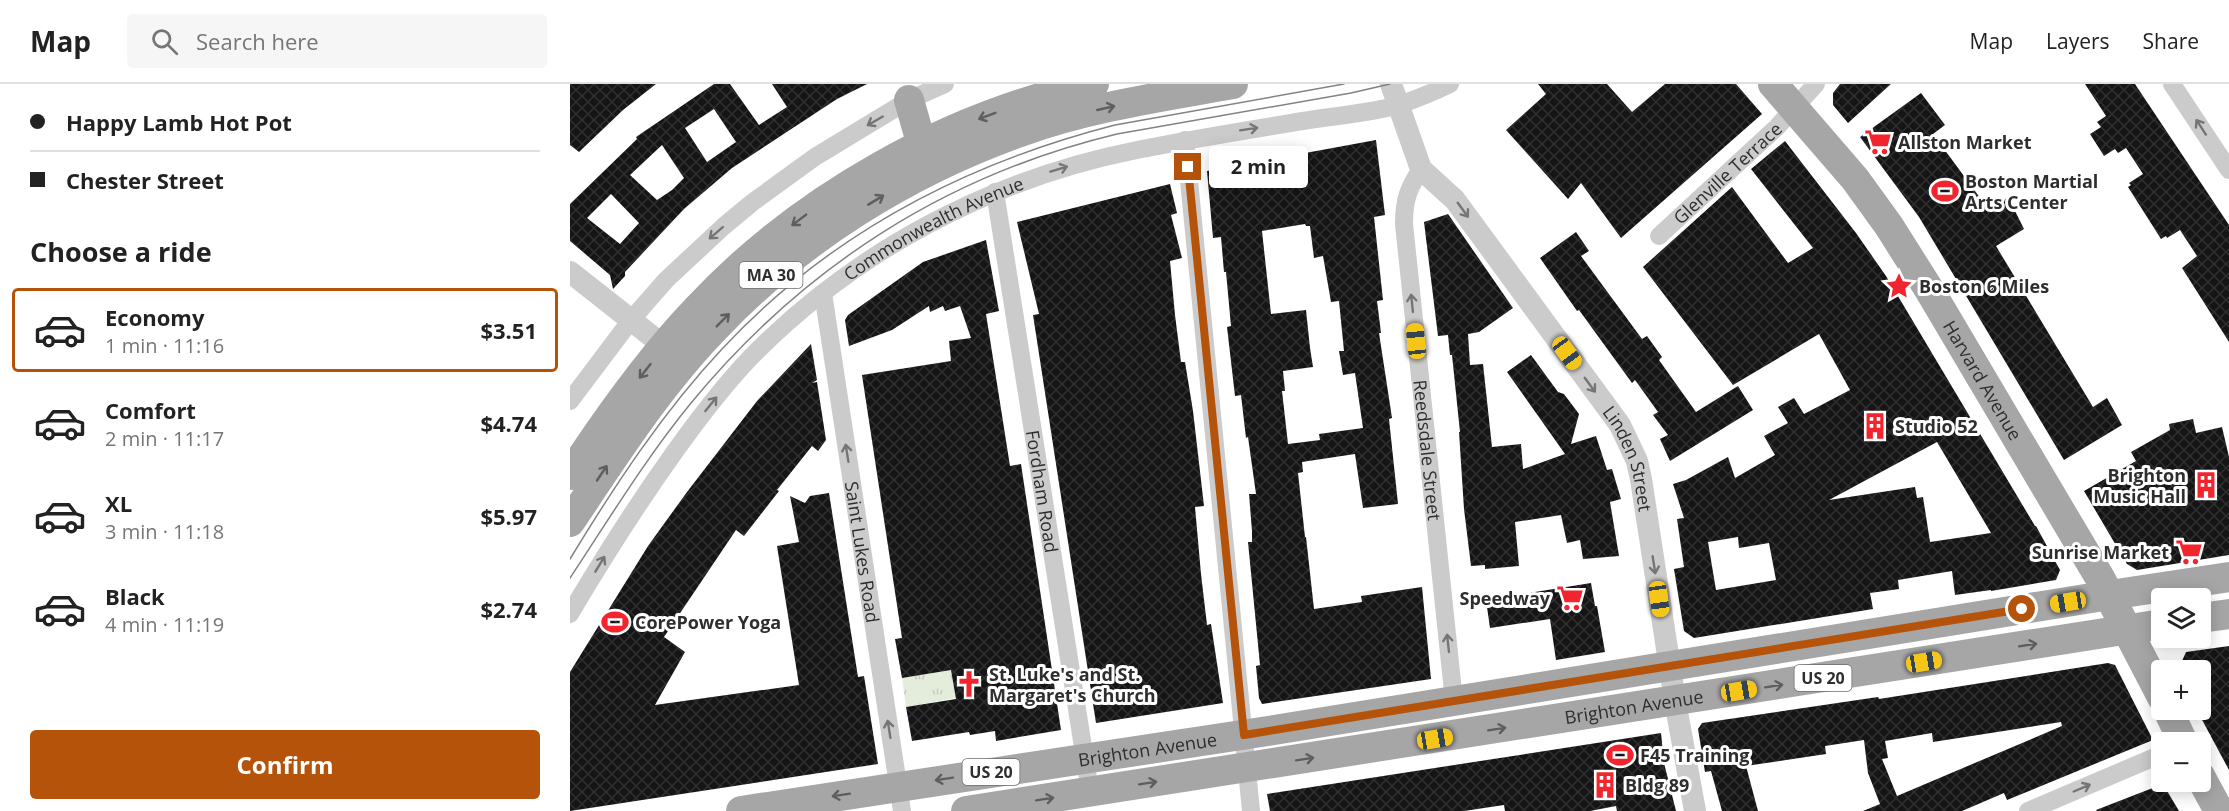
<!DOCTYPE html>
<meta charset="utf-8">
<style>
:root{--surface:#fff;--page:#f6f6f6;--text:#222;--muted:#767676;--line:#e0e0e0;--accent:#b45309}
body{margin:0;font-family:"Open Sans",sans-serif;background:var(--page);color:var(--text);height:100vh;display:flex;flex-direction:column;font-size:22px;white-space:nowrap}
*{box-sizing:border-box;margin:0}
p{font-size:20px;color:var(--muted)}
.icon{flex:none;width:33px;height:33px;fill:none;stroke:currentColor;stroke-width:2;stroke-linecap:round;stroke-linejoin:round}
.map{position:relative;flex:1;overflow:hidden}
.drawer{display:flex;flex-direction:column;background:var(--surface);width:570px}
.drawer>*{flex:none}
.guide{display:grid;align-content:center;height:132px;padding:0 30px;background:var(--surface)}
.tools{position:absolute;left:1581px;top:504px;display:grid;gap:12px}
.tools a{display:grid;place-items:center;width:60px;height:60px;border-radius:6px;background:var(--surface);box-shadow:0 3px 15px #0003;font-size:30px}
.end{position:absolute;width:27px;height:27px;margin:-14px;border:8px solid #b45309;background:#fff;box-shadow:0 0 0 3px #fff}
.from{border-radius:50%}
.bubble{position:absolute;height:42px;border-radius:6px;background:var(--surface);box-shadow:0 3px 15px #0003;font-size:20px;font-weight:700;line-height:42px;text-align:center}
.car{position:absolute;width:18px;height:36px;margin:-18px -9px;border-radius:8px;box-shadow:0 0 4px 2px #0007;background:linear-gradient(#f5c518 24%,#345 0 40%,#f5c518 0 76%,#345 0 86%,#f5c518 0)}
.guide b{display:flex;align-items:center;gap:21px;height:57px;font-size:22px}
.guide b+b{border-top:2px solid var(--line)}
.guide i{width:15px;height:15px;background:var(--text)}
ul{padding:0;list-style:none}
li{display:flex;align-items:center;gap:18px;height:84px;margin:0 12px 9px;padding:0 18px;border:3px solid transparent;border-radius:6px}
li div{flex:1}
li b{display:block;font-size:22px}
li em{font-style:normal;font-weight:700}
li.current{border-color:var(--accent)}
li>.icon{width:54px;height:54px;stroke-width:1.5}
h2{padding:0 30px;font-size:27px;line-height:72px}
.cta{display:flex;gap:12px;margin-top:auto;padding:12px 30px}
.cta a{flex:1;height:69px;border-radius:6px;background:var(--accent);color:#fff;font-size:24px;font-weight:700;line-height:69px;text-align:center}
header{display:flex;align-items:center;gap:36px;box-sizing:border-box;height:84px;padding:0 30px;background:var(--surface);border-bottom:2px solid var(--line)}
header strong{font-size:28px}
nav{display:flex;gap:33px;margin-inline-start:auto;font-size:21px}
.search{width:420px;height:54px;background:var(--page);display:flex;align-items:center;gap:15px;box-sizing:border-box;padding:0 21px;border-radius:6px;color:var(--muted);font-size:22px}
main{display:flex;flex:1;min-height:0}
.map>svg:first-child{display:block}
.park{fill:url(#park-tufts)}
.building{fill:url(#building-cross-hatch);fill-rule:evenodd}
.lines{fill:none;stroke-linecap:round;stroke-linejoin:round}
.minor{stroke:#cbcbcb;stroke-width:18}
.tertiary{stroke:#cbcbcb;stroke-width:22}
.primary{stroke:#a6a6a6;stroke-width:30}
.tram{stroke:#838383;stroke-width:1.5}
.oneway{stroke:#5e5e5e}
.oneway2{stroke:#757575}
.route{stroke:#b45309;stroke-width:8}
.labels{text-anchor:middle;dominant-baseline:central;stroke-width:6;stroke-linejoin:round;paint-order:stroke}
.shield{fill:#fff;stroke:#6d6d6d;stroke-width:1.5}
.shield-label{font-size:16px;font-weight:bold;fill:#2e2e2e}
.poi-label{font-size:18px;font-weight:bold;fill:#2e2e2e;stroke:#fff;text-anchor:start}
.street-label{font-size:18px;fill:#2e2e2e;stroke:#fff}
</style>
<header>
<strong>Map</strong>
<div class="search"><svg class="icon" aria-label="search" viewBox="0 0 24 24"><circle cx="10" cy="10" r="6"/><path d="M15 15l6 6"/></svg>Search here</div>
<nav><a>Map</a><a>Layers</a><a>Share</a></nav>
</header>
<main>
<section class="drawer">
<div class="guide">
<b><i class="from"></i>Happy Lamb Hot Pot</b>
<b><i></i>Chester Street</b>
</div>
<h2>Choose a ride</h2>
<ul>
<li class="current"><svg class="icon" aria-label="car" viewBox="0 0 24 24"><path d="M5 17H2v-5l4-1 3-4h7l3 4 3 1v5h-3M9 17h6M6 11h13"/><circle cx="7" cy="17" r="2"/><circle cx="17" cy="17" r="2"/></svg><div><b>Economy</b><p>1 min · 11:16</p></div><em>$3.51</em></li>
<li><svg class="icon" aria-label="car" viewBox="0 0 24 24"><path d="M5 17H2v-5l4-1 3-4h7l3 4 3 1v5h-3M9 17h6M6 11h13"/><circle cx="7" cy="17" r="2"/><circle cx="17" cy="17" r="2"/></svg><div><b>Comfort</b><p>2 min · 11:17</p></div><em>$4.74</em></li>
<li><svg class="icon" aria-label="car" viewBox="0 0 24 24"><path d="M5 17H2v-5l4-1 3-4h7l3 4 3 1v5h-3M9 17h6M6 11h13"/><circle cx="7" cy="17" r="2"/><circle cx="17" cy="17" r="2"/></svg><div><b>XL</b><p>3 min · 11:18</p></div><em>$5.97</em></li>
<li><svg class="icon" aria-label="car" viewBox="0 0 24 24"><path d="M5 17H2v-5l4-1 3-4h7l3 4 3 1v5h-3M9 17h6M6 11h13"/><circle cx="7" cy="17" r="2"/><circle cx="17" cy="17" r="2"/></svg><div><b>Black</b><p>4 min · 11:19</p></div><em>$2.74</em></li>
</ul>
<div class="cta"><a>Confirm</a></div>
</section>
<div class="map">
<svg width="1659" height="727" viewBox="0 0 1659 727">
<defs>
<pattern id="park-tufts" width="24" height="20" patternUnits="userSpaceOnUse" patternTransform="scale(1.5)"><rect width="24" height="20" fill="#e4eddb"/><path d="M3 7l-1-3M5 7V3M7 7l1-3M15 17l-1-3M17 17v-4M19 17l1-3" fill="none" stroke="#c4ccbc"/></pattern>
<pattern id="building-cross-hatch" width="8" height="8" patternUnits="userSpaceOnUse" patternTransform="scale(1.5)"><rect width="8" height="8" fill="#151515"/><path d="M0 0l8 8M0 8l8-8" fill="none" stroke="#2f2f2f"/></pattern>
</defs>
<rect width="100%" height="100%" fill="#fff"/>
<path class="park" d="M381 586 386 614 336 623 332 594Z"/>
<path class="building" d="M0 0H86L53 26 9 68 0 61Z
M144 0H160L189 41 217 23 202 0H297L267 15 162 84 114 125 55 188V192L43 205 40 191 0 157V120L67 55 66 53ZM144 25 166 58 137 78 115 44ZM92 61 114 94 102 106 87 116 60 91ZM41 110 69 139 50 160 17 134Z
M968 0H1037L1062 28 1095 0H1166L1192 30 1051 154 1011 99 998 115 936 46 976 10Z
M1270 0H1321L1278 39 1263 21V9Z
M1515 0H1565L1659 141V258L1612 184 1627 172 1610 146 1597 154 1596 152 1591 155 1558 103 1561 101 1559 99 1573 90 1556 64 1548 69 1545 65 1534 72 1520 50 1531 43 1527 38 1536 32Z
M1351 9 1375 41 1363 50 1419 126 1438 113 1454 145 1426 162 1523 323 1537 314 1552 341 1494 376 1349 133 1290 53Z
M806 56 815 131 804 133 813 216 807 217 811 249H809L822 334 819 335 828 420 793 424 785 370 732 378 733 388 728 389 735 453H736L744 525 792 518 791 512 852 503 861 595 692 620 689 614 686 582 690 581 678 458H682V447L679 410H686L678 353 676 354 671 311 665 312 657 243 661 242 656 188H654L651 153 643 154 637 87ZM735 140 736 142H740L744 174 753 172 761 218 769 217 774 267H769L773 291 785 289 793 344 749 350 750 356 718 360 712 307H715L713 287 743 283 740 264 736 226 701 230 692 147Z
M1215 57 1286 149 1316 192 1465 442H1466L1490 486 1486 496 1421 507V506L1385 511 1382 487 1328 496 1329 505 1300 509 1303 525 1124 554 1114 547 1104 485 1114 483 1107 435 1114 434 1103 400 1116 396 1158 373 1165 394 1205 371 1194 352 1218 339 1208 323 1224 314 1234 330 1280 306 1249 250 1163 301 1073 183 1162 103 1218 179 1243 164 1181 85ZM1367 358 1421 449 1360 458 1353 413 1347 414 1345 403 1259 416ZM1168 453 1169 464 1199 459 1206 496 1146 506 1138 458Z
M600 100 607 129 601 131 612 174 600 177 605 231 611 278H615L623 327 634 422 625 423 631 490 637 541 641 540 653 619 526 639 463 231 469 230 447 138Z
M878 130 943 224 909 248 898 250 900 281 913 280 922 363 951 360 953 385 995 370 937 288 961 271 988 308 994 310 1009 330 1001 360 1026 352 1037 386 1042 385 1051 415 1040 418 1049 472 1013 475 1010 456 997 459 991 431 945 438 949 482 915 485V481L901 482 894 425 889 348H890L882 271H880L878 251 868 252 854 138Z
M1006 148 1019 167 1011 172 1072 255 1077 252 1092 273 1089 276 1126 328 1168 302 1183 326 1100 377 1090 355 1098 351 1083 331 1088 328 1065 296 1062 299 1009 226 1007 227 970 174Z
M416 156 429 227 416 230 440 382 451 380 491 646 426 657 425 647 400 651 399 648 342 657 336 623 386 615 381 586 332 594 325 555 332 554 292 291 381 277 379 257 401 254 390 222 375 227 373 222 360 228 359 222 322 246 279 262 275 236 278 231 353 178Z
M241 260 247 296 242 299 247 298 256 356 248 367 242 362 207 406 209 407 174 452 166 446 94 553 115 568 85 621 229 601 207 462 229 458 220 412 235 419 240 412 259 409 288 593 294 592 308 680 0 727V588L78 462 117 408 187 317Z
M1623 335 1626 349 1652 343 1659 373V471L1567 486 1557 480 1514 407 1566 377 1561 368 1600 346 1599 340Z
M1021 499 1025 522H1027L1035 568 986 576 980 535 920 544 916 516Z
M1659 562V686L1630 632V586H1608L1616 568Z
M1538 579 1545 581 1583 656 1437 716 1434 709 1392 727H1293L1310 720 1298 689 1294 656 1255 662 1256 670 1176 682 1188 727H1152L1141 687 1135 688 1128 645 1132 639 1308 613 1309 615ZM1491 638 1492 642 1327 712 1312 675 1318 674 1315 657 1362 649 1363 658Z
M1091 649 1094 679 1106 727H1047L1046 722 1020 727H935L934 721 894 727H700L697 710Z
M1593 700 1609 727H1527L1526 726Z"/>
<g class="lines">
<g class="minor">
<path d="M1602 0 1659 86"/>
<path d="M615 56 681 727"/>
<path id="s1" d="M851 85C838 105 834 116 834 140L884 617"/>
<path id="s2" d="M425 108 520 707"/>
<path id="s3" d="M1089 152 1207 43 1246 0"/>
<path id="s4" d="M253 209 332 727"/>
<path d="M0 317 61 236 96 196 154 142 183 118 245 73 339 16 375 0"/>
<path id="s5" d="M0 530C33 474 68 419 106 366 129 334 153 302 181 273 286 166 421 95 567 66 622 55 678 46 733 37 763 32 801 29 829 21 846 15 864 8 880 0"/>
<path d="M1458 727 1592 670"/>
</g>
<g class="tertiary">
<path id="s6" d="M821 0 851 85 885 116 1050 341 1067 377 1071 395 1105 617 1125 727"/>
<path d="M0 188 94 262"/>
</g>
<g class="primary">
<path id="s7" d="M1203 0 1285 95 1319 142 1360 207 1530 494 1592 613"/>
<path d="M339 16 352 62"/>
<path d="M0 391C38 333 79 275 127 225 229 115 377 32 524 0"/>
<path d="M0 438C45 371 90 300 147 242 230 155 337 88 450 48 519 23 591 13 663 0"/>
<path d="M1630 534 1659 530"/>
<path d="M1598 626 1613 658"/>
<path d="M1630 692 1649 727"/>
<path id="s8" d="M171 727 698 647 1540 511 1659 493"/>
<path id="s9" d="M396 727 1592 540"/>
</g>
<path class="tram" d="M0 475C45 401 93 328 152 265 259 150 393 80 545 41L774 0
M0 494C39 435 76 374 121 319 233 183 376 91 547 50L781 9 820 0"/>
</g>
<defs><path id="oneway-shaft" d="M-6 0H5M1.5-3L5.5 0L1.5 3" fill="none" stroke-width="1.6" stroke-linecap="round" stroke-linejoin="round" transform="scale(1.5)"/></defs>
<g class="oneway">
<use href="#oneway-shaft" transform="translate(536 24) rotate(-13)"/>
<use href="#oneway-shaft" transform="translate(417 32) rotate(159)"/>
<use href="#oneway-shaft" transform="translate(306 116) rotate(-31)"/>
<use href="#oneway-shaft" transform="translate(229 136) rotate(143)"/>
<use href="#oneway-shaft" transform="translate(153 236) rotate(-45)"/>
<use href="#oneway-shaft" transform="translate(75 287) rotate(128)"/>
<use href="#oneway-shaft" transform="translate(32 389) rotate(-56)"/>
<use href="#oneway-shaft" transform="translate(1458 561) rotate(-9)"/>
<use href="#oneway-shaft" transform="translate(1204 602) rotate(-9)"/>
<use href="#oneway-shaft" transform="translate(927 645) rotate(-9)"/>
<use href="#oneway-shaft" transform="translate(735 675) rotate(-9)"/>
<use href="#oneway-shaft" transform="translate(374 695) rotate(171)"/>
<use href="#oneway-shaft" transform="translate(578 699) rotate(-9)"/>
<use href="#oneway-shaft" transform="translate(271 711) rotate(171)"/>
<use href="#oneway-shaft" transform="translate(475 715) rotate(-9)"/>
</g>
<g class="oneway2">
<use href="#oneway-shaft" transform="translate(305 37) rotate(150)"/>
<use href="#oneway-shaft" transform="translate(1631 43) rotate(-123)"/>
<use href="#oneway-shaft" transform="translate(679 45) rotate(-9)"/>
<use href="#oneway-shaft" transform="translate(489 85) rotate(-17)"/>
<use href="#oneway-shaft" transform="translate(893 126) rotate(54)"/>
<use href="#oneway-shaft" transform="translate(146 149) rotate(139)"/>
<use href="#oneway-shaft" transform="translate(842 219) rotate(-96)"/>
<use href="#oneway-shaft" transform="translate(1020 301) rotate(54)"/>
<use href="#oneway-shaft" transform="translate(141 320) rotate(-51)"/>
<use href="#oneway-shaft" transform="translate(277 369) rotate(-99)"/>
<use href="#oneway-shaft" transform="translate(30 480) rotate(-59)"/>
<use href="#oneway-shaft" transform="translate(1084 481) rotate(81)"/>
<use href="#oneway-shaft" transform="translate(878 559) rotate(-96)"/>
<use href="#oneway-shaft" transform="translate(319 645) rotate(-99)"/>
<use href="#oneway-shaft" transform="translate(1512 704) rotate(-23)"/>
</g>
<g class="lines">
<path class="route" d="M618 83 674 651 1452 525"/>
</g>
<defs>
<symbol id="supermarket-bare" viewBox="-9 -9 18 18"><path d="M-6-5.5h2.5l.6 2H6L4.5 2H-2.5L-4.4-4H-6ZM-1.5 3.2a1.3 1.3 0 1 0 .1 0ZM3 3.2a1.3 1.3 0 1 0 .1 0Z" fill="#f2242d" stroke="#fff" stroke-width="2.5" paint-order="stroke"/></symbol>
<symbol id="stadium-bare" viewBox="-9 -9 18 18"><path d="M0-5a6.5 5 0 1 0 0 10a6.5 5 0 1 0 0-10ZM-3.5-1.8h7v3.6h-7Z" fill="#f2242d" stroke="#fff" stroke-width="2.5" paint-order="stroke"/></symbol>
<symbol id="sight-bare" viewBox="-9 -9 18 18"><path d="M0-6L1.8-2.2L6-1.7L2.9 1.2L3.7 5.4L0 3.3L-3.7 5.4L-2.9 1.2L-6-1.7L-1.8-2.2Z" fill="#f2242d" stroke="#fff" stroke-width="2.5" paint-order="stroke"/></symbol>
<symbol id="building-bare" viewBox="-9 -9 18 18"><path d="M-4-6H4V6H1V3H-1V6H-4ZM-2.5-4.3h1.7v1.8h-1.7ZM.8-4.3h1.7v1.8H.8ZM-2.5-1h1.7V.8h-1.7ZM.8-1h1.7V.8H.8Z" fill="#f2242d" stroke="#fff" stroke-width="2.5" paint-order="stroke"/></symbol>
<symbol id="church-bare" viewBox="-9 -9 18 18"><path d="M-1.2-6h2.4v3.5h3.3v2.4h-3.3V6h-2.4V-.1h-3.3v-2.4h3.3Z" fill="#f2242d" stroke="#fff" stroke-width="2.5" paint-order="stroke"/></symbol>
</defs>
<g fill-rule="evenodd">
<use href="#supermarket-bare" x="1289" y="39" width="38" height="38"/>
<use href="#stadium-bare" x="1356" y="88" width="38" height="38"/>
<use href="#sight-bare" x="1310" y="183" width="38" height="38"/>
<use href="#building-bare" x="1286" y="323" width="38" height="38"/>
<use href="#building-bare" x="1617" y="382" width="38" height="38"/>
<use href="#supermarket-bare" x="1600" y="449" width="38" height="38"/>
<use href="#supermarket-bare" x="981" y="495" width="38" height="38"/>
<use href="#stadium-bare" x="26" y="519" width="38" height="38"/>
<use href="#church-bare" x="380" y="581" width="38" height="38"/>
<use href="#stadium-bare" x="1031" y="652" width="38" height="38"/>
<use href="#building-bare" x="1016" y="682" width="38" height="38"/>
</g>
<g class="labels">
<g class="shield">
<rect x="169.5" y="178" width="63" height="26" rx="4.5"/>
<rect x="1224.5" y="581" width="57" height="26" rx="4.5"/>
<rect x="392.5" y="675" width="57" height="26" rx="4.5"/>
</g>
<g class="shield-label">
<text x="201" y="191">MA 30</text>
<text x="1253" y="594">US 20</text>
<text x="421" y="688">US 20</text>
</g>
<g class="poi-label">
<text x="1328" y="58">Allston Market</text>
<text x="1395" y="97">Boston Martial<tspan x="1395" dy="21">Arts Center</tspan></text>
<text x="1349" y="202">Boston 6 Miles</text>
<text x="1325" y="342">Studio 52</text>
<text x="1616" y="391" text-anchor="end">Brighton<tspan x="1616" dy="21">Music Hall</tspan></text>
<text x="1599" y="468" text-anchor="end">Sunrise Market</text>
<text x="980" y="514" text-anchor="end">Speedway</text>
<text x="65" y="538">CorePower Yoga</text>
<text x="419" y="590">St. Luke's and St.<tspan x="419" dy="21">Margaret's Church</tspan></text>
<text x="1070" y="671">F45 Training</text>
<text x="1055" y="701">Bldg 89</text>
</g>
<g class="street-label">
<text stroke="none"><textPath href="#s3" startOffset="93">Glenville Terrace</textPath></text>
<text stroke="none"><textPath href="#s5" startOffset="540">Commonwealth Avenue</textPath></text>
<text stroke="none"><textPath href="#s7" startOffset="364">Harvard Avenue</textPath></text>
<text stroke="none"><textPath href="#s1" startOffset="286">Reedsdale Street</textPath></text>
<text stroke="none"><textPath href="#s6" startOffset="450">Linden Street</textPath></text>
<text stroke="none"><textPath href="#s2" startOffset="303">Fordham Road</textPath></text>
<text stroke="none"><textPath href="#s4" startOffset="262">Saint Lukes Road</textPath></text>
<text stroke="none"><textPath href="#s9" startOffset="676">Brighton Avenue</textPath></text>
<text stroke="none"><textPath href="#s8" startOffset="411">Brighton Avenue</textPath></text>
</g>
</g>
</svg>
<div class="tools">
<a><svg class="icon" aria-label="layers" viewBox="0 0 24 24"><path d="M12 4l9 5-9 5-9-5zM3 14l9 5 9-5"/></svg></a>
<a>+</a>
<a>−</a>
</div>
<i class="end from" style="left:1452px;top:525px"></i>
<i class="end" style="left:618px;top:83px"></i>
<div class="bubble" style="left:639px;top:62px;width:99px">2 min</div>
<i class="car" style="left:846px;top:257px;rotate:354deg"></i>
<i class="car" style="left:997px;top:269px;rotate:144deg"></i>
<i class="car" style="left:1089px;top:515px;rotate:172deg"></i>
<i class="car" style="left:1498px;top:518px;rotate:261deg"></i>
<i class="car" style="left:1354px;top:578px;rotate:81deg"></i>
<i class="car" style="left:1169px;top:607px;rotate:81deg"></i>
<i class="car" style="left:865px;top:655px;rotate:81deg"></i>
</div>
</main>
